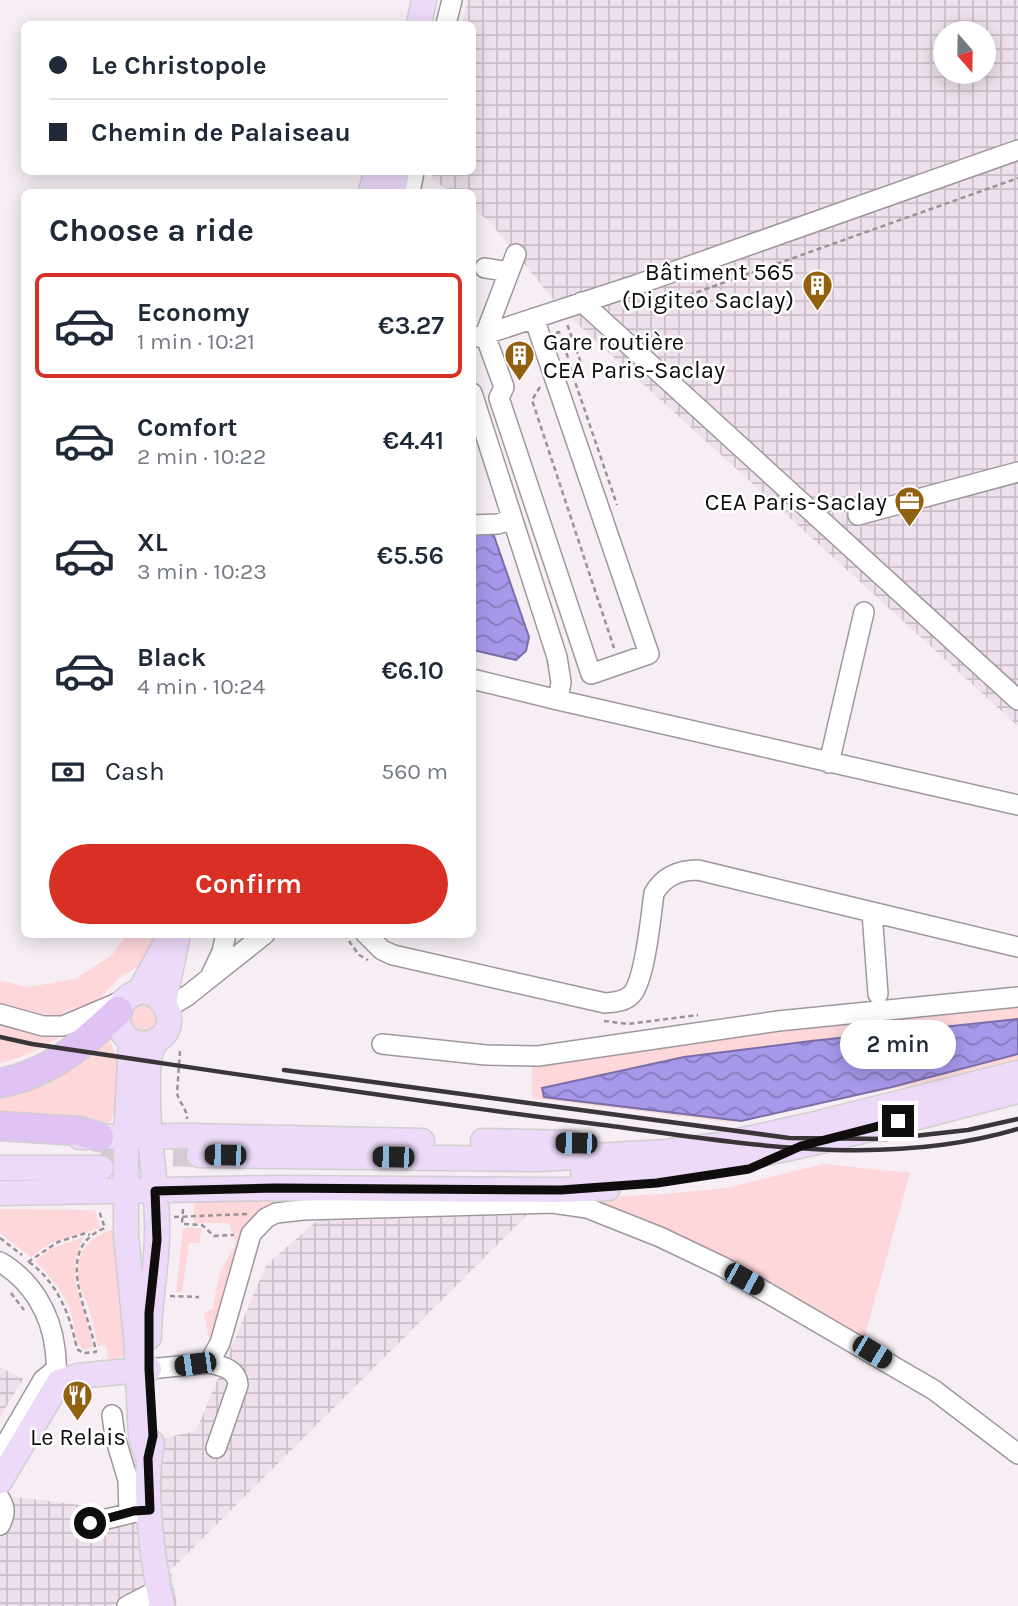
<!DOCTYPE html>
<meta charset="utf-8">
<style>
:root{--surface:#fff;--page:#f6f6f7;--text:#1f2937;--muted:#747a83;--line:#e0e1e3;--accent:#d93025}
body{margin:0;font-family:Karla,sans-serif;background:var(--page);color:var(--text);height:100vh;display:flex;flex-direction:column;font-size:26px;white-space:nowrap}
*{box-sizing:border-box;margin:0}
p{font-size:23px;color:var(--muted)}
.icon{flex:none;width:38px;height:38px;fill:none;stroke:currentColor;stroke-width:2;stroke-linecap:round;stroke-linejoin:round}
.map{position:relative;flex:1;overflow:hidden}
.panel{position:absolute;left:21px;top:189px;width:455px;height:749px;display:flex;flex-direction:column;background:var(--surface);border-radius:10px;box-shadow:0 4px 18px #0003}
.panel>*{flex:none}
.hud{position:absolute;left:21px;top:21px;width:455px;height:154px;border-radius:10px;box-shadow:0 4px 18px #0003;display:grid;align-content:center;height:154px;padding:0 28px;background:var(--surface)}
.needle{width:46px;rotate:160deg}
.buttons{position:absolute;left:933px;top:21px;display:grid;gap:14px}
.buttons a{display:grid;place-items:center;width:63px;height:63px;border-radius:50%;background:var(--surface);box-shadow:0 4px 18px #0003;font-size:35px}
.end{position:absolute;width:32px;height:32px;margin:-16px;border:9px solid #100d0f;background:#fff;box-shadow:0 0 0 4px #fff}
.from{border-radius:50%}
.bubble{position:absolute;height:49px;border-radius:24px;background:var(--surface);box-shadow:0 4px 18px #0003;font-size:23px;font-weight:600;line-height:49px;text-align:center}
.car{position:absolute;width:21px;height:42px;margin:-21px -10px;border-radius:9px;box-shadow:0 0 5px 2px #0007;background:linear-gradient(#222 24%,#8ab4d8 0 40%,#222 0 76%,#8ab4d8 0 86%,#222 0)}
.hud b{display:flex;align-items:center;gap:24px;height:66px;font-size:26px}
.hud b+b{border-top:2px solid var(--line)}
.hud i{width:18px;height:18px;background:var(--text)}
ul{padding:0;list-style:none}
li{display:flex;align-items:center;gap:21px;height:105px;margin:0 14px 10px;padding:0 14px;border:4px solid transparent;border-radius:10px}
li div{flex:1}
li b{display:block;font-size:26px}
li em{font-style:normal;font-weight:600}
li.current{border-color:var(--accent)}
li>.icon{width:63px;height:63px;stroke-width:1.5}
h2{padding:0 28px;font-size:32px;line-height:84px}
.pay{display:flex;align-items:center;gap:18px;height:77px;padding:0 28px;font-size:26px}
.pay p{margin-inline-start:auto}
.primary-button{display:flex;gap:14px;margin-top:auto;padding:14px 28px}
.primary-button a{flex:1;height:80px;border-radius:42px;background:var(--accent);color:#fff;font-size:28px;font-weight:600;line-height:80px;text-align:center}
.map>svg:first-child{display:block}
.industrial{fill:url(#industrial-grid);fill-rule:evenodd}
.grass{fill:#fdd7da}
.water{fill:url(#water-waves);stroke:#7a6ea8;stroke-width:2}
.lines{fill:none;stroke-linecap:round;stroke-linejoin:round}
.major-tunnel{stroke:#d4ccd2;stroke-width:24;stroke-dasharray:24 12;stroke-linecap:butt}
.minor-casing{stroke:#9f979d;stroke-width:22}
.major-casing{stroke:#cfcfcf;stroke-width:27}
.highway-casing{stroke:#cfcfcf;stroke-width:31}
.path{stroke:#989296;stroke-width:2.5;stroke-dasharray:5 3.5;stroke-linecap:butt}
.minor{stroke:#fff;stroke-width:19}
.major{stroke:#ecdaf8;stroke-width:24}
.highway{stroke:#e0c2f4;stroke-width:28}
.rail{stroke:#393538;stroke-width:4.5}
.route{stroke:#100d0f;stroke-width:9}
.labels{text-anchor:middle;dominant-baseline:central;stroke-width:5;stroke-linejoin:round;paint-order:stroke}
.poi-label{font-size:24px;fill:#100d0f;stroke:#fff;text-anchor:end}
</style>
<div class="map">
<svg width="1018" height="1606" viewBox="0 0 1018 1606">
<defs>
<pattern id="industrial-grid" width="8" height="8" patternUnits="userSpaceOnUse" patternTransform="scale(1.75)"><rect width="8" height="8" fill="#eee0ec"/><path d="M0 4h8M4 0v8" fill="none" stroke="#cbbfc9"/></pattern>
<pattern id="water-waves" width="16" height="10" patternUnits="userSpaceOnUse" patternTransform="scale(1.75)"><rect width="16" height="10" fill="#a798e9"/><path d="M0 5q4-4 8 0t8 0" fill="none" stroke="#877abb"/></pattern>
</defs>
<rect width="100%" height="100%" fill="#f6eef4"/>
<path class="industrial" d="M468 0H1018V726L561 309 489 221 473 209 472 192H451L432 179 433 172H472V24H462ZM945 33H984V72H945Z
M527 1215 171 1570 177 1606H0V1495L120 1510 165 1438 196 1431 266 1265 317 1221Z
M0 1367 23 1379 0 1417Z"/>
<path class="grass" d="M126 935H160L146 962 120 977 98 1000 66 1011 54 1019 0 1009V981L29 987 75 979 112 955Z
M151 1003 161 1019 151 1033 129 1029 128 1011 133 1006Z
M1018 1006V1064L966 1077 890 1089 730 1122 532 1098V1066L761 1033Z
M0 1025 34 1030 76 1025C52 1043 29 1057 0 1063Z
M106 1032 119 1061 114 1114 111 1121 104 1126 0 1118V1088Z
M824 1164 910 1173 864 1339 583 1198 664 1194 727 1188Z
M357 1195 264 1211 210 1344 204 1312 212 1310 220 1272 236 1243 229 1223H194V1196Z
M0 1209 95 1210 100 1228 49 1244 31 1257 0 1233Z
M118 1228 127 1340 123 1356 108 1363 106 1345 98 1346C95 1334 93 1321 89 1309 87 1300 81 1292 79 1283 73 1252 90 1235 118 1228Z
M183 1228H202L199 1243H189L182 1292H176Z
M84 1237C62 1278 87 1306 93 1347L83 1350C74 1342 74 1319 69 1307 61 1289 49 1275 35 1261L52 1248Z"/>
<path class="water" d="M493 533 529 637 526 651 516 660 473 650V534Z
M1018 1019V1054L892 1087 741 1121 544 1097 542 1088 684 1057 811 1041Z"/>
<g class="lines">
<path class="major-tunnel" d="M101 1153 199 1155"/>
<defs>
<path id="minor" d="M446 24 452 0
M410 192 414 172
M516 254 485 335 504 387 499 398 591 674 649 654 534 318
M485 268 509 272
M582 302 1018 700
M477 337 636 285 1018 150
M472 393 557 657 561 682 558 700 472 679
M858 515 1018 472
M472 525 498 524 512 519
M558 700 1018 805
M829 763 864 612
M872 912 1018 947
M366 934 382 950 393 955 605 1003C614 1002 624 1002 631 995 645 982 651 915 654 893 664 876 679 870 698 870L872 912 878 994
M211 975 222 952 226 934
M167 1008 187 996 265 934
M0 1014 43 1026H63L122 1001
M382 1044 486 1055 538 1056 778 1021 1018 997
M0 1262C31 1280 51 1313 55 1349 57 1361 55 1371 59 1382
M209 1363C222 1366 237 1369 238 1385L216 1448
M149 1369 209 1363 220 1343 251 1234 266 1218 276 1213 303 1210 553 1203 587 1208 660 1237 723 1267 934 1390 1018 1454
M112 1415 115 1437 128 1480 129 1512
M0 1454 43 1380 55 1370
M0 1499C6 1509 5 1515 0 1525
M90 1523 140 1511
M127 1606 158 1590"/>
<path id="major" d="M419 24 424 0
M371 192 376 172
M393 192 397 172
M139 992 169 938
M164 1002 178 934
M131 1041C139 1044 148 1045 157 1040 188 1021 153 974 126 999 112 1012 117 1031 131 1041L126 1138V1235L136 1337 141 1437 148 1458
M80 1137 191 1136 422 1141
M483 1141 572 1143
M199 1155 539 1159 666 1152 720 1145 815 1124 1018 1073
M0 1168H101
M583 1174C732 1172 875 1127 1018 1091
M0 1193 275 1188 561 1190 608 1188
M149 1337C149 1298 159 1259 157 1220 156 1177 147 1134 148 1091 148 1073 146 1055 157 1040
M152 1443C142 1486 153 1562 162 1606
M0 1481 59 1382 78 1376 149 1369"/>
<path id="highway" d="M0 1083C49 1074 83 1045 118 1011
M0 1126 79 1131 99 1137"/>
</defs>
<use href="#minor" class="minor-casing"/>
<use href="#major" class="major-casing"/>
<use href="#highway" class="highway-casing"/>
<path class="path" d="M651 296 661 305 1018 178
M556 333 559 332 571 366 581 363 567 324
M570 367 617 505
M540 387 532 400 614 648
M344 934 359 955 368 960
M604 1021 628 1024 698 1015
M180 1051 177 1093C179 1103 187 1108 187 1119
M183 1209 182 1224 202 1225 214 1236 234 1235
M174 1217 248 1214
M0 1238 22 1255
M28 1262 58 1242 86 1233 90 1235
M29 1262C58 1283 70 1315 77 1349L83 1353 96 1352C90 1313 51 1249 105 1228L99 1211
M11 1293 24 1310
M170 1296 199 1297"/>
<use href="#minor" class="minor"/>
<use href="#major" class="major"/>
<use href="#highway" class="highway"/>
<path class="rail" d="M0 1037 32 1044C217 1071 402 1100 588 1123 731 1141 876 1171 1018 1129
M284 1070 789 1138 887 1139 968 1130 1018 1119"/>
</g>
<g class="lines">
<path class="route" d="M90 1523 134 1511 150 1510 148 1458 153 1436 149 1369V1313L157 1240 155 1191 275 1188 561 1190 657 1183 749 1169 801 1146 898 1121"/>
</g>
<defs>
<symbol id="building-pin" viewBox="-11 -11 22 30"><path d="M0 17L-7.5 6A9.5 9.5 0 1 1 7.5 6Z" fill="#926110" stroke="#fff"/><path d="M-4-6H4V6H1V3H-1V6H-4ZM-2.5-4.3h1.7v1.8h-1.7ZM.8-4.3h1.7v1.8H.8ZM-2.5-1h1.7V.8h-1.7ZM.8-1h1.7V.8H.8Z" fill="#fff"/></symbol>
<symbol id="office-pin" viewBox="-11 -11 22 30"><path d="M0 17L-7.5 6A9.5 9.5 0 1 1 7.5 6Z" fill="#926110" stroke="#fff"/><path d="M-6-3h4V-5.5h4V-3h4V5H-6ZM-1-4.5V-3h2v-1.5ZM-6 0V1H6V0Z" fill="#fff"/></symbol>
<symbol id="restaurant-pin" viewBox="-11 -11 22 30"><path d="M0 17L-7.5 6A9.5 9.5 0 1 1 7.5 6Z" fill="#926110" stroke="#fff"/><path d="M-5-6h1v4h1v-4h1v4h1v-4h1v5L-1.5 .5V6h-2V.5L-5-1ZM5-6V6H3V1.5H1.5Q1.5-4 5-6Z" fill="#fff"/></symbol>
</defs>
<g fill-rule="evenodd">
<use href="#building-pin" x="800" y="268" width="35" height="47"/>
<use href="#building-pin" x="502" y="338" width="35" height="47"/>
<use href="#office-pin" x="892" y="484" width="35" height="47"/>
<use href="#restaurant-pin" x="60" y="1378" width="35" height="47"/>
</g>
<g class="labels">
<g class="poi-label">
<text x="794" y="272">Bâtiment 565<tspan x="794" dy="28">(Digiteo Saclay)</tspan></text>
<text x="543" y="342" text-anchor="start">Gare routière<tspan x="543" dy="28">CEA Paris-Saclay</tspan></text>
<text x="887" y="502">CEA Paris-Saclay</text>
<text x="78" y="1437" text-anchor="middle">Le Relais</text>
</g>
</g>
</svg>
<div class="buttons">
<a><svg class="needle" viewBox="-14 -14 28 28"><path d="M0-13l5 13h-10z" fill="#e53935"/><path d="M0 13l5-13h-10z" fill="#747a83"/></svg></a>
</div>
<i class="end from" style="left:90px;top:1523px"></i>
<i class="end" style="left:898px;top:1121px"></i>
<div class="bubble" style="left:840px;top:1020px;width:116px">2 min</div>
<i class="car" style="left:576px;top:1143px;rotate:271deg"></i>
<i class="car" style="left:225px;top:1155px;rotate:271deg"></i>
<i class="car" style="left:393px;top:1157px;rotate:271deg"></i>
<i class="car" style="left:744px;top:1279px;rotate:119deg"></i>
<i class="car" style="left:872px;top:1352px;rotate:121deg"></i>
<i class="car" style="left:195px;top:1364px;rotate:262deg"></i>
<div class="hud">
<b><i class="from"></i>Le Christopole</b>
<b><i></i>Chemin de Palaiseau</b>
</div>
<section class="panel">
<h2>Choose a ride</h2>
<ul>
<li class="current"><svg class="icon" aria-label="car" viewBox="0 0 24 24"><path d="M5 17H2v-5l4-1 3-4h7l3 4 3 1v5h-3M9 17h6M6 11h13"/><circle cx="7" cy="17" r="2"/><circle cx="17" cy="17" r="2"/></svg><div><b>Economy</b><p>1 min · 10:21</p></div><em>€3.27</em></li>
<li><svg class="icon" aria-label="car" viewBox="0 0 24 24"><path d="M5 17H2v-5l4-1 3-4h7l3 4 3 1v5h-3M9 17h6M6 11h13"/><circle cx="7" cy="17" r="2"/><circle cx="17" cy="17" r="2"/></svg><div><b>Comfort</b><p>2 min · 10:22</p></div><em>€4.41</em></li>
<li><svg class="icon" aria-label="car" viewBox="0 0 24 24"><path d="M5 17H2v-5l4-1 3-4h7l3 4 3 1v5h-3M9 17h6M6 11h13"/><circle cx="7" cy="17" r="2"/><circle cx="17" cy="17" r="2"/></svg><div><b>XL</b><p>3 min · 10:23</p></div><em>€5.56</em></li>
<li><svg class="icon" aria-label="car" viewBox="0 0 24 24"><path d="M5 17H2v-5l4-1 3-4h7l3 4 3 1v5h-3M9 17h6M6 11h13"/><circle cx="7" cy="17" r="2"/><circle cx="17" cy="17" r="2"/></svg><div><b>Black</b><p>4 min · 10:24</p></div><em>€6.10</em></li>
</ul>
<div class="pay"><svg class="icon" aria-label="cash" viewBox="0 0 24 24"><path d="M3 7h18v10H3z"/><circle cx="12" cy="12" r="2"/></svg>Cash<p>560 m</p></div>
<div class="primary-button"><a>Confirm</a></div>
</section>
</div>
